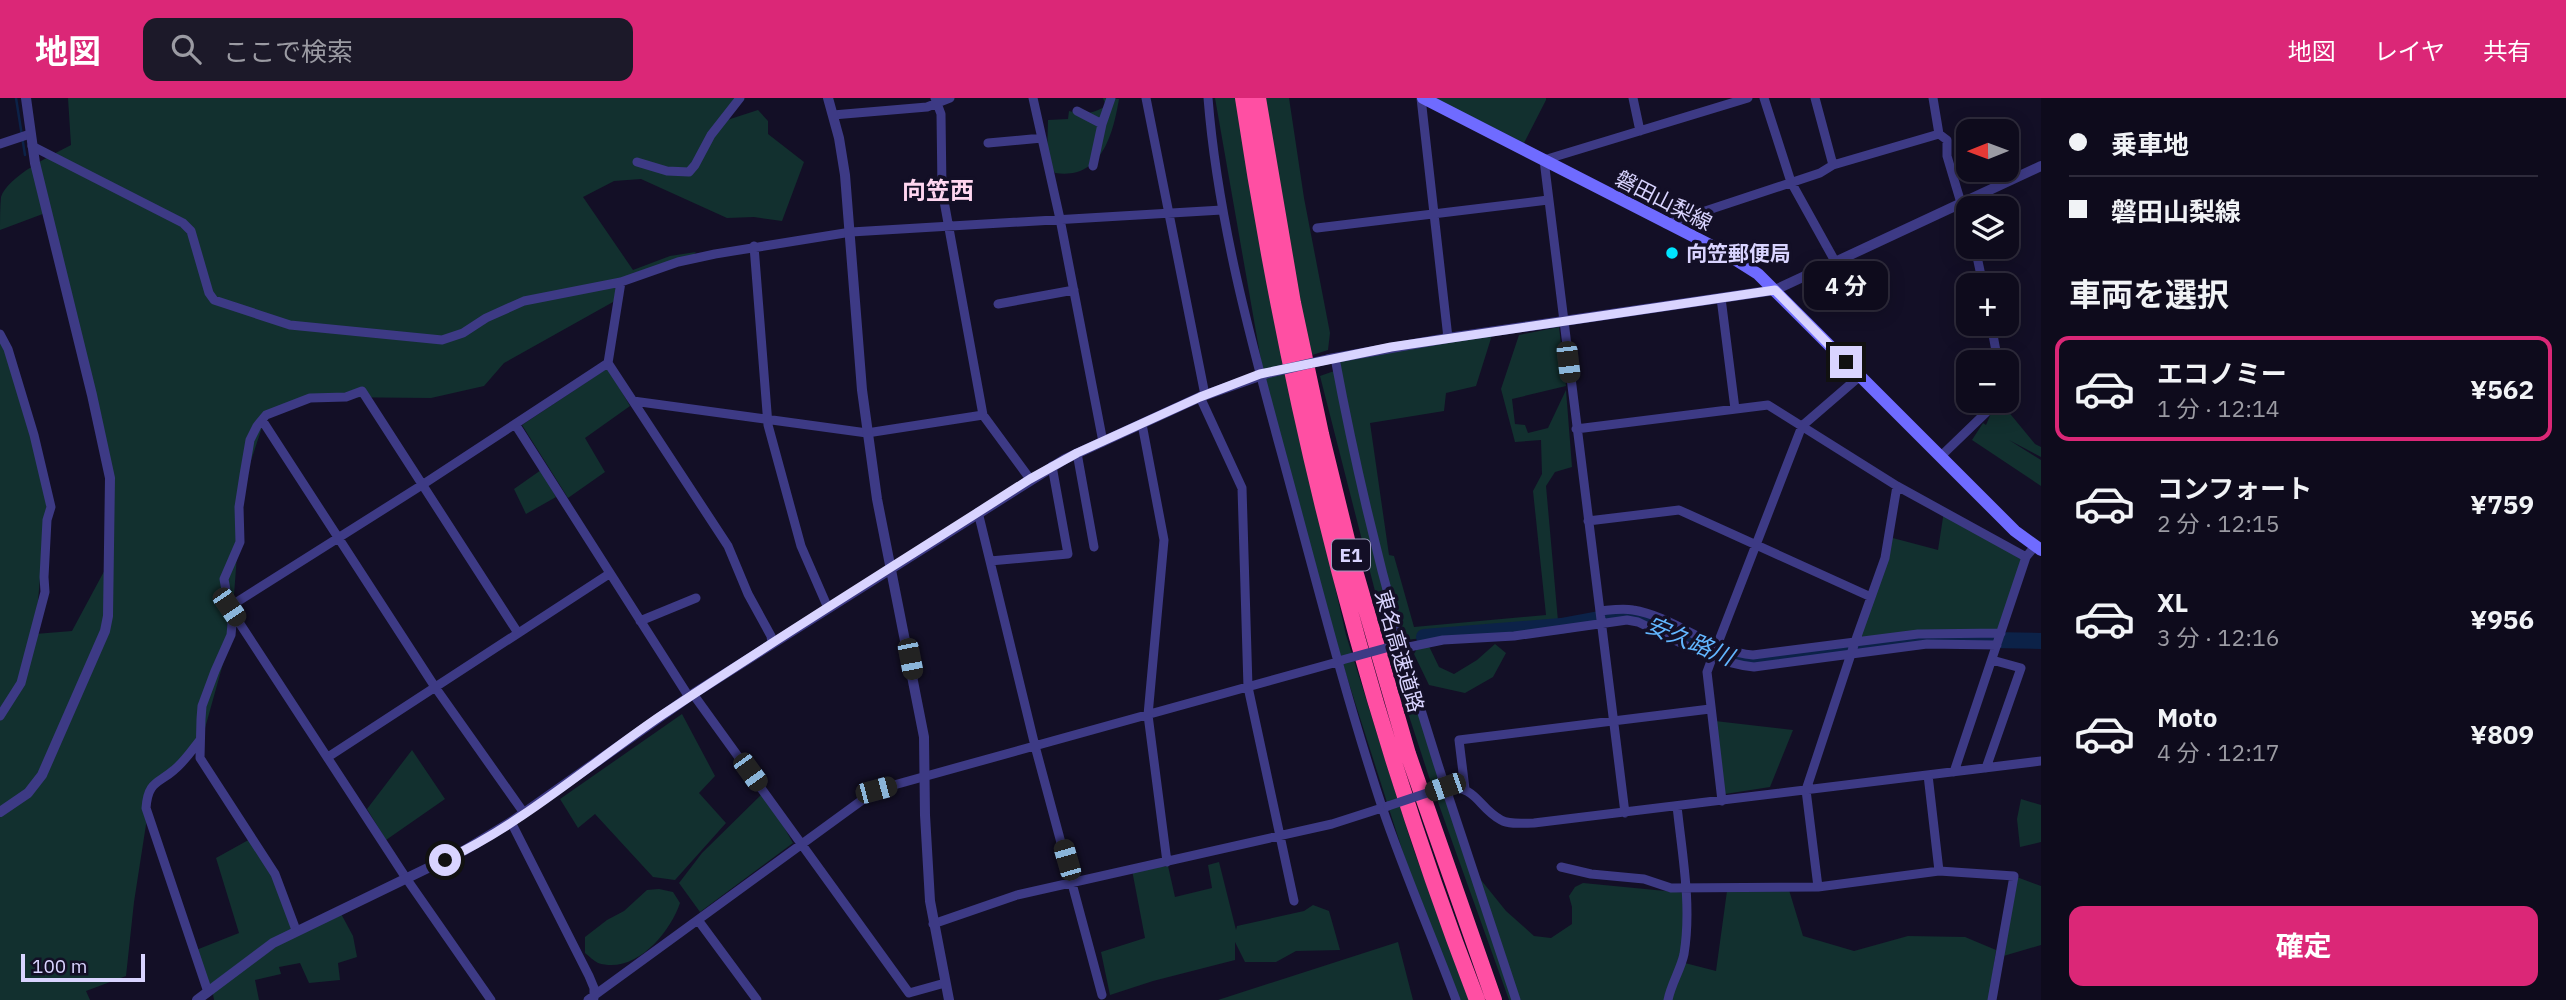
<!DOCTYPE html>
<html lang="ja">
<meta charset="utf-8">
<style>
:root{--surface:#0e0b1c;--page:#1c1929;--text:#f1f3f6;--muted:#9b9ba3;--line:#2e2b3b;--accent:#db2777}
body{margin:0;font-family:"IBM Plex Sans","Noto Sans JP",sans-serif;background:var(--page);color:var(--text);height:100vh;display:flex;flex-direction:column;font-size:26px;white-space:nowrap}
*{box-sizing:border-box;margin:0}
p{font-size:23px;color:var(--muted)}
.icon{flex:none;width:38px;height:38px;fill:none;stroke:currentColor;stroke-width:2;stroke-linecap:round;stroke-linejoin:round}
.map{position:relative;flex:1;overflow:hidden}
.sheet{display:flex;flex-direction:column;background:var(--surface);width:525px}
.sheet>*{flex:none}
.guide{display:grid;align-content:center;height:154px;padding:0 28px;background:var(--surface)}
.needle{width:46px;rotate:269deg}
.fabs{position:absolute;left:1956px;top:21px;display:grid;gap:14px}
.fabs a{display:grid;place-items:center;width:63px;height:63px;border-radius:14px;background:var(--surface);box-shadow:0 4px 18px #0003,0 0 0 2px var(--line);font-size:35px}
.scale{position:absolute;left:21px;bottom:18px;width:124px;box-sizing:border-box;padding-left:7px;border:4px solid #d9d4ff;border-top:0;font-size:19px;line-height:24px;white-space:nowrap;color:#d9d4ff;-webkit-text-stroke:5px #130f26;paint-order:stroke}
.end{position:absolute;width:32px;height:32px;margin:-16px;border:9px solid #d9d4ff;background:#111;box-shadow:0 0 0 4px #111}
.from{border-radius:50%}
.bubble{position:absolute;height:49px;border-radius:14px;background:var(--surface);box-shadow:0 4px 18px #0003,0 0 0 2px var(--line);font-size:23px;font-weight:700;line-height:49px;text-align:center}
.car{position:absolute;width:21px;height:42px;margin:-21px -10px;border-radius:9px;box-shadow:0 0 5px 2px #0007;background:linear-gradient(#222 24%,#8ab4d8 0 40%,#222 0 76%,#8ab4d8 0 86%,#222 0)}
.guide b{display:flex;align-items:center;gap:24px;height:66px;font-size:26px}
.guide b+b{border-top:2px solid var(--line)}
.guide i{width:18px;height:18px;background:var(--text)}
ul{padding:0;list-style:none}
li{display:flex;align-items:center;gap:21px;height:105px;margin:0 14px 10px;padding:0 14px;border:4px solid transparent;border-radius:14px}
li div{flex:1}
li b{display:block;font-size:26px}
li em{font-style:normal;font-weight:700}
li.active{border-color:var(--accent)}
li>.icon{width:63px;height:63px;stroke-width:1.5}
h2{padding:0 28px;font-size:32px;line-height:84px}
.button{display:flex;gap:14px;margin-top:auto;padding:14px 28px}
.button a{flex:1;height:80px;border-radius:14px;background:var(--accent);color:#fff;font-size:28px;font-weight:700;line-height:80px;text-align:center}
header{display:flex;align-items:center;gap:42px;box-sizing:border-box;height:98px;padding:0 35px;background:var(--accent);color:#fff}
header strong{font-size:33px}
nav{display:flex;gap:38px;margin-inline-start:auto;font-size:24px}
.search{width:490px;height:63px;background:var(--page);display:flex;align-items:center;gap:18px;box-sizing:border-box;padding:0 24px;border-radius:14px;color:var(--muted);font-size:26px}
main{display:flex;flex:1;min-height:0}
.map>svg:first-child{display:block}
.green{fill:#12302f}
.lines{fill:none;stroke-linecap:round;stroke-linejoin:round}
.stream{stroke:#0c2248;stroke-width:2.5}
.river{stroke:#0c2248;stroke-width:16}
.minor{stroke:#3d3a85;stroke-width:9}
.tertiary{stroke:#3d3a85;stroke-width:10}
.secondary{stroke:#6f6bff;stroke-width:12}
.motorway{stroke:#ff4fa3;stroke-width:16}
.minor-bridge{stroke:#3d3a85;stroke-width:9}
.tertiary-bridge{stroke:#3d3a85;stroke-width:10}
.route{stroke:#d9d4ff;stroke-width:9}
.poi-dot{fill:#00e5ff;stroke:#130f26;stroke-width:2.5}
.labels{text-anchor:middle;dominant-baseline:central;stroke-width:7;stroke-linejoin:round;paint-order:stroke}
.shield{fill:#130f26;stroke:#9e99be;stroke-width:2}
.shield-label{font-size:19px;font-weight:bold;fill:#d9d4ff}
.street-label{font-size:21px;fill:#d9d4ff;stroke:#130f26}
.poi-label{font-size:21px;font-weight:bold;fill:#d9d4ff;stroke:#130f26;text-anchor:start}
.water-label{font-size:23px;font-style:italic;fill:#62b6ff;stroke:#130f26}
.quarter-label{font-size:24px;font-weight:bold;fill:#ffd6f0;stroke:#130f26}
</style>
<header>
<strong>地図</strong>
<div class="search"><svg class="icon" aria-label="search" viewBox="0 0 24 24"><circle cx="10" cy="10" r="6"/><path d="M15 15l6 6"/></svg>ここで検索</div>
<nav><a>地図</a><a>レイヤ</a><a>共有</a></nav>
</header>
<main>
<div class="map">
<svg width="2041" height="902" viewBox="0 0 2041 902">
<rect width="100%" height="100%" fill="#130f26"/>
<path class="green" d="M68 0H740L721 24 758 12 768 23V36L804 64 782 123 754 119 727 120 641 81 614 83 583 99 633 172 670 158 696 154 689 162 624 183 613 204 504 265 484 288 431 300 326 299 266 317 242 390 231 537 200 648 152 688 134 804 126 878 86 893 90 902H0V241L14 273 48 392 35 536 72 533 108 466V369L48 114 0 132C0 122 0 109 1 99 8 78 52 57 71 47Z
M1103 0 1119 1C1113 37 1101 82 1055 75L1047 62 1048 22 1068 21 1069 13C1084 17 1092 16 1106 8Z
M1215 0H1237L1290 291 1346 537 1413 750 1469 902H1456L1422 814 1345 573 1281 354 1262 268Z
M1263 0H1289L1304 100 1330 235 1328 252 1309 258Z
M1434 0H1546V2L1524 45Z
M1559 229 1566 288 1512 301 1515 326 1525 327 1528 335 1548 330 1566 292 1572 369 1555 374 1546 388 1558 523 1425 540 1439 569 1454 576 1477 562 1495 546 1506 555 1493 579 1465 595 1429 587 1414 556 1423 540 1388 544 1320 278 1337 272 1340 259 1493 234 1476 288 1446 295 1444 313 1370 325 1389 457 1394 458 1414 529 1546 517 1533 393 1542 376 1541 342 1515 344 1501 291 1519 237Z
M608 270 630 308 585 340 605 374 568 400 522 327Z
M2007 295V312L2035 346 2041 349V359L2009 342 2041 362V388L1972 342 1983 325 1986 327 1992 313 2001 303H2007Z
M541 372 556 399 526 416 514 391Z
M1944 413 2025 463 2001 535 1859 544 1889 439 1938 452Z
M1400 550 1439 682 1481 782 1506 813 1534 838 1551 840 1572 826V809L1569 798 1575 789 1583 785 1686 795 1681 864 1716 873 1727 793 1789 792 1803 838 1854 853 1908 838 1965 839 1996 852 1989 902H1509L1430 682 1388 554Z
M682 616 715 678 699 695 726 725 675 782 653 779 595 716 578 730 560 701Z
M1715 623 1793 632 1770 689 1725 696Z
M412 652 445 701 386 742 367 711Z
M764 694 793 745 700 814 679 785 702 755Z
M2021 701 2041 707V744L2020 749 2017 721Z
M252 740 275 776 295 829 339 812 353 838 357 859 338 865 340 882 309 885 300 865 279 869 281 876 255 882 259 902H214L212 891 191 854 239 835 216 760Z
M1219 764 1236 832 1237 828 1304 813 1313 807 1329 813 1340 852 1296 853 1276 864H1245L1235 844V862L1153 883 1110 897 1101 854 1145 840 1132 772 1168 768 1175 799 1212 790 1208 767Z
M2014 778 2041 788V847L2000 859Z
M659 791 673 794 680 805C670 835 635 877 598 865 594 863 589 858 585 855V839L607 822 624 813 647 792Z
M1398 844 1413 902H1218Z"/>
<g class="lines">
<path class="stream" d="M16 0 25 57"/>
<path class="river" d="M1424 539 1561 528 1626 516 1640 520 1742 563 1937 541 2041 543"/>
<path class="minor" d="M935 0 941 16 942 92 983 317 1030 381
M1033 0 1060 121 1103 344
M1146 0 1205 297
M1208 0C1218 125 1252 247 1285 368 1316 482 1345 597 1382 709 1404 774 1432 838 1456 902
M1421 0 1448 240
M1633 0 1640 33
M1764 0 1791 84 1836 165
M1815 0 1833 67
M1933 0 1939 36 1947 42V58L1961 105 1969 120
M1077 13 1102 26
M833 17 927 9 950 0
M988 45 1042 40
M0 46 30 36
M32 48 183 125 191 133 209 195 214 202 290 227 442 242 463 235 486 220 524 203 621 184 678 164 715 156 851 134 1222 112
M637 64 667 73 689 74 695 67 711 37 740 0
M1093 68 1102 26 1111 0
M1666 126 1820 75 1833 67 1939 36
M1317 130 1548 102
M754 148 768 327 801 448 828 510
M1975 149 1983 187
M1721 200 1735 311
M998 206 1074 192
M1991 226 1998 264
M0 236 8 251 34 337 51 409 47 422 44 479 45 494 21 585 0 618
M1335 260C1362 405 1400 552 1446 691 1469 762 1493 832 1516 902
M608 265 728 448 748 496 771 538 772 545
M1200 299 1242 390 1248 589 1294 803
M633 303 867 335 983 317
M262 322 435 589 524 715
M515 326 689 599
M1142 326 1164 442 1148 617 1167 764
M1576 331 1768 307 1897 388 2026 459
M1077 355 1094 449
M1940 359 1998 303
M978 414 1035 648 1102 897
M1588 423 1679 412 1871 499
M990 463 1068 456 1052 368
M1600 513C1611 512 1622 510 1633 512 1673 518 1712 554 1753 557L1918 536 2001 535
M640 523 696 500
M1404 550 1443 542 1514 538 1627 522 1638 524C1674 541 1713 565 1754 569L1927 546 1997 547
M693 596 909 895 945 885
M200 642C192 652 184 664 174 672 158 686 148 683 146 710L208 894
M328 659 609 476
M1986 670 2021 570 1992 562
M1954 674 2026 459 2035 448
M1928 677 1939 773 2014 778 1992 902
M1445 689C1478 688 1477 709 1501 722 1510 727 1524 725 1534 725L2041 663
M1465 691 1459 642 1710 611
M1722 703 1707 574 1711 563 1802 328 1860 278
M1625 715 1544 62 1748 0
M511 724 589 878 594 890V900
M1561 769 1591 776 1644 781 1671 790 1818 789 1939 773
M1818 789 1806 692 1855 544 1885 460 1897 388
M698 822 757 902
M933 826 1017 797 1332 726 1388 708
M296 832 275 776 200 660 201 621 202 608 215 573 231 537 232 526 224 481 240 444 239 409 244 377 250 342 257 328 266 317 310 300 346 299 362 293 518 535
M491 902 406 780 229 509 422 387 608 265 621 184
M588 902 876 692 1341 563
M1668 902C1671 886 1681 871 1684 856 1692 807 1682 756 1677 708"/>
<path class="tertiary" d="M828 0 839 40 845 77 862 292 877 401 924 639 925 717 930 803 949 902
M1329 261 1448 240 1775 192 2041 68
M0 714 28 695 42 677 105 533 108 518 110 380 92 297 35 65 26 0
M197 902 273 845 465 752 511 724 693 596 1065 361 1200 299 1268 275"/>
<path class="secondary" d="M1423 0 1720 152 1758 176 2015 433 2041 452"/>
<path class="motorway" d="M1243 0C1289 307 1365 612 1477 902
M1258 0 1293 205 1321 336 1353 466 1408 656 1494 902"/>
<path class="minor-bridge" d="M1342 562 1397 547
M1388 708 1445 689"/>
<path class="tertiary-bridge" d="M1268 275 1329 261"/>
</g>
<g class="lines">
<path class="route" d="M445 762C524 725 591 665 662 617 783 536 907 460 1030 381L1077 355 1200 299 1260 276 1391 249 1775 192 1846 264"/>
</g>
<circle class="poi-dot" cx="1672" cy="155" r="7"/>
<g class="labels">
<rect class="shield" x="1332" y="441.5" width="38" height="31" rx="5"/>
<g class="shield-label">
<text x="1351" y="457">E1</text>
</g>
<g class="street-label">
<text transform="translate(1664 102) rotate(27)">磐田山梨線</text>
<text transform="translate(1400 553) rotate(74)">東名高速道路</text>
</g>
<g class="poi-label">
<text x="1686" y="155">向笠郵便局</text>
</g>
<g class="water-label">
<text transform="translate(1690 542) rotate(22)">安久路川</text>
</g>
<g class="quarter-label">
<text x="938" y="92">向笠西</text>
</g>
</g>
</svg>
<div class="fabs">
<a><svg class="needle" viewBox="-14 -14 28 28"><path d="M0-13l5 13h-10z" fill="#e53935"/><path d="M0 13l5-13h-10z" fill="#9b9ba3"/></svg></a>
<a><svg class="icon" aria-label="layers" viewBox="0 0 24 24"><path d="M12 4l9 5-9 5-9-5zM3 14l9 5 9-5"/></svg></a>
<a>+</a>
<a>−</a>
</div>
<div class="scale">100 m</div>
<i class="end from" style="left:445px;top:762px"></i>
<i class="end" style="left:1846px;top:264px"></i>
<div class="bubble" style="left:1804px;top:163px;width:84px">4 分</div>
<i class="car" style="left:1568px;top:264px;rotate:173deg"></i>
<i class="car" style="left:229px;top:509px;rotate:146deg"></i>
<i class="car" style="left:910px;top:561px;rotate:169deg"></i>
<i class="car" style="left:750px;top:674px;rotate:144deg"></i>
<i class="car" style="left:1445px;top:689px;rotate:251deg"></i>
<i class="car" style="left:876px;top:692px;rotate:75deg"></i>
<i class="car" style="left:1067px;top:762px;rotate:344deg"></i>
</div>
<section class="sheet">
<div class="guide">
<b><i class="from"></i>乗車地</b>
<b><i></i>磐田山梨線</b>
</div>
<h2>車両を選択</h2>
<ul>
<li class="active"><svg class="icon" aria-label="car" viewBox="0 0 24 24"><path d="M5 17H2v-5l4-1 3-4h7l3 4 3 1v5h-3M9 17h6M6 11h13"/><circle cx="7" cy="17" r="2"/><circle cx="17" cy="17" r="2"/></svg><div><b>エコノミー</b><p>1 分 · 12:14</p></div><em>¥562</em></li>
<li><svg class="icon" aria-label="car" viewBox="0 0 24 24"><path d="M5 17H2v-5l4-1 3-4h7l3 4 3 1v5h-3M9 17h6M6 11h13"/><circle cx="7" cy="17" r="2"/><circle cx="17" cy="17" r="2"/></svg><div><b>コンフォート</b><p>2 分 · 12:15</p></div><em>¥759</em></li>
<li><svg class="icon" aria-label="car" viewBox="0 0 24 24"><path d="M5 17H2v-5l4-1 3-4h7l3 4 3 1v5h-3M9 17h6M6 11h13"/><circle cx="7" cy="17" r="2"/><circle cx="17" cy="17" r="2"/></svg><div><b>XL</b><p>3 分 · 12:16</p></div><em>¥956</em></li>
<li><svg class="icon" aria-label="car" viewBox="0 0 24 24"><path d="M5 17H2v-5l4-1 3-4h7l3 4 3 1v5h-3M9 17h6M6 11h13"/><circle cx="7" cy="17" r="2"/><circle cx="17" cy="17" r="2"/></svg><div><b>Moto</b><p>4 分 · 12:17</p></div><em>¥809</em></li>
</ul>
<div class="button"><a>確定</a></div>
</section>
</main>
